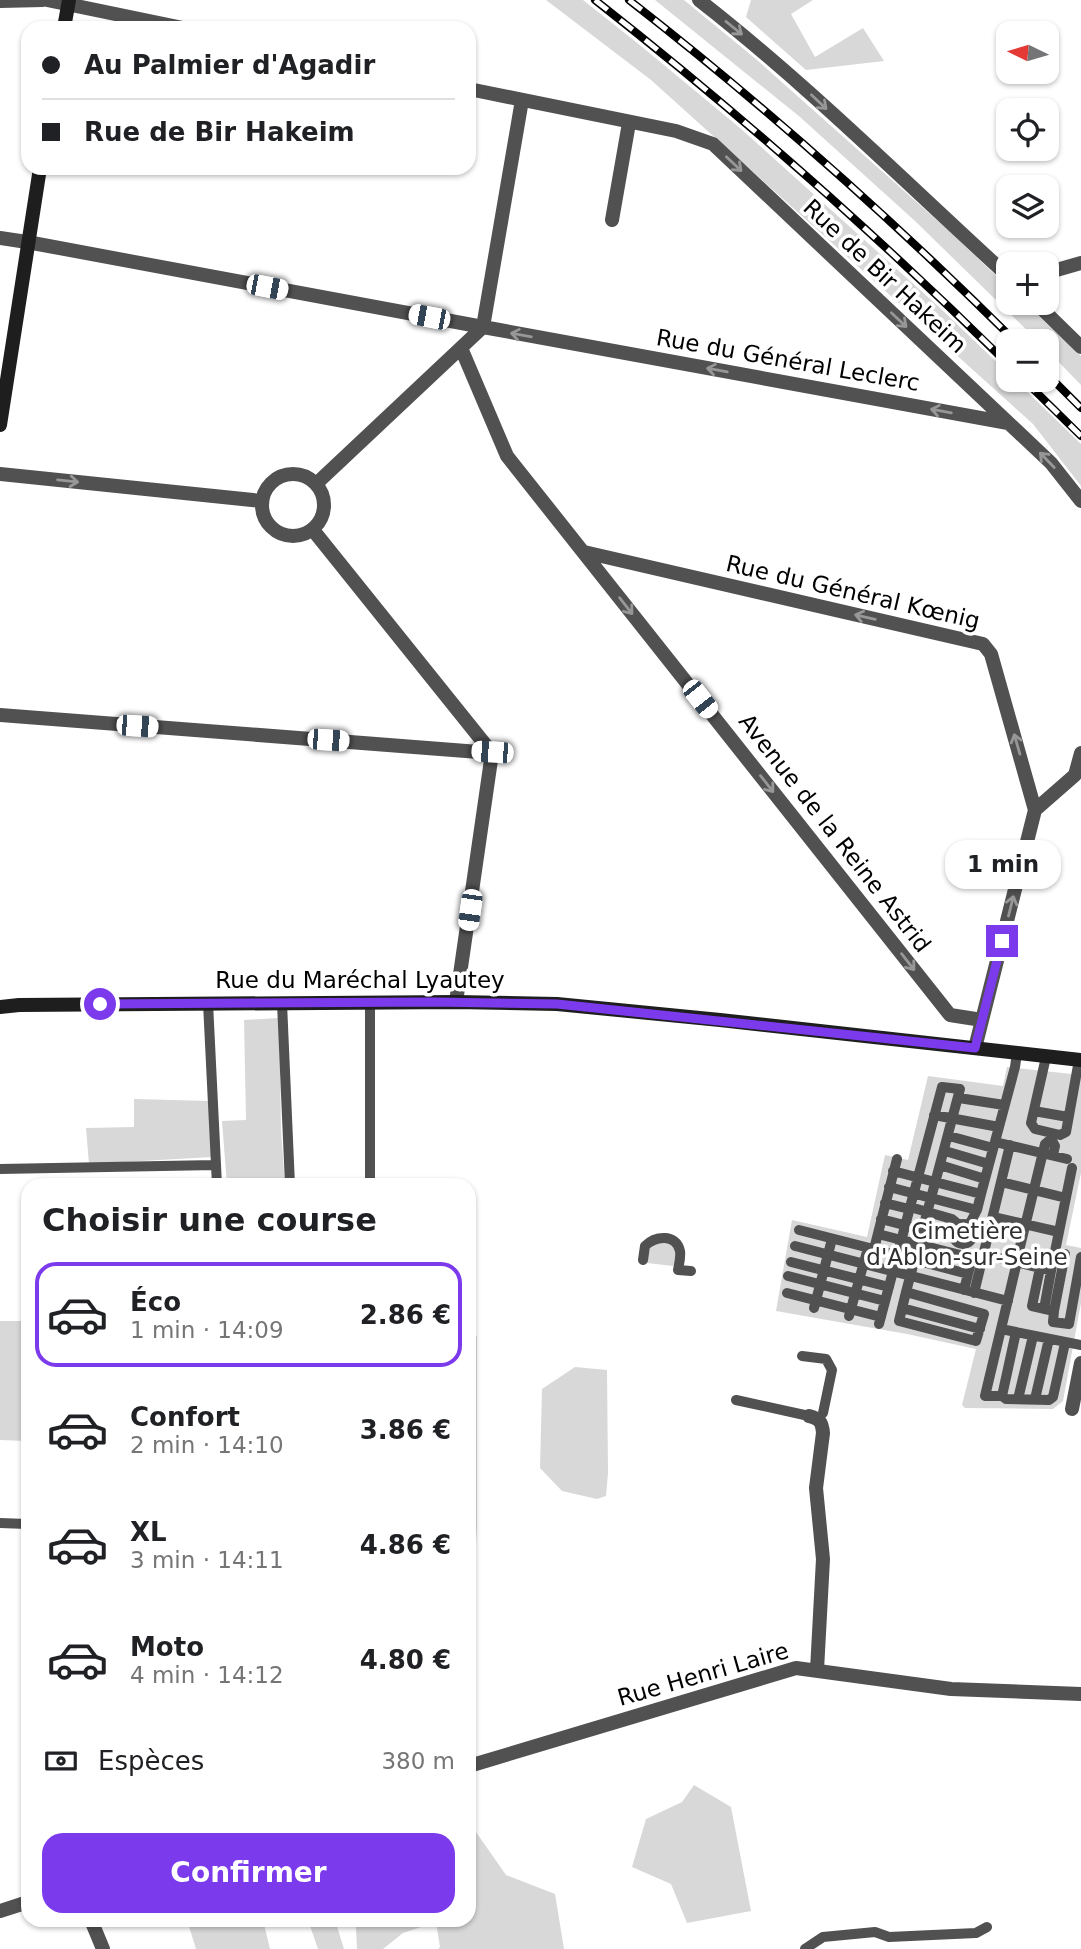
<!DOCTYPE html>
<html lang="fr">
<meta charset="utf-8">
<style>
:root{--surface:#fff;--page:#f2f2f2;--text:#202124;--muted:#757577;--line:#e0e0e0;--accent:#7c3aed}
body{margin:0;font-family:"DejaVu Sans",sans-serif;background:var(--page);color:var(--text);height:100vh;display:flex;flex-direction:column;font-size:26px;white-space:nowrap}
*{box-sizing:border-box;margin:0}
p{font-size:23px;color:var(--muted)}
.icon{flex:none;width:38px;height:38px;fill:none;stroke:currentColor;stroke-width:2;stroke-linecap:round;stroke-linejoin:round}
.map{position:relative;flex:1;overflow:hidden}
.sheet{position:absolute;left:21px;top:1178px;width:455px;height:749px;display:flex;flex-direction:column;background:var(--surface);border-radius:21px;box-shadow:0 2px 5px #0004}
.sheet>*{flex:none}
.guide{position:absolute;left:21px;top:21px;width:455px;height:154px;border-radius:21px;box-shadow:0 2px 5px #0004;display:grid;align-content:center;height:154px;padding:0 21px;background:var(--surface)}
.needle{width:46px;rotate:275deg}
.controls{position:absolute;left:996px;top:21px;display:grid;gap:14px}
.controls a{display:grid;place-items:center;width:63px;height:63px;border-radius:14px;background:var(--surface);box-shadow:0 2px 5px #0004;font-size:35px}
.end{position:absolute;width:32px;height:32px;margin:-16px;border:9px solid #7c3aed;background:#fff;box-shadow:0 0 0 4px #fff}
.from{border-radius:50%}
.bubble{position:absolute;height:49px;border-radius:21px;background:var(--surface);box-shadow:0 2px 5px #0004;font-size:23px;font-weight:700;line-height:49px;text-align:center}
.car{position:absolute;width:21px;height:42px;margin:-21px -10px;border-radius:9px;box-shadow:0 0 5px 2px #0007;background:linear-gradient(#fff 24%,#345 0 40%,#fff 0 76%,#345 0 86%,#fff 0)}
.guide b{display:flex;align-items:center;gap:24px;height:66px;font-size:26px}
.guide b+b{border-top:2px solid var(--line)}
.guide i{width:18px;height:18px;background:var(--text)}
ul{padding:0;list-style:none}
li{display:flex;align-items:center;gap:21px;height:105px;margin:0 14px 10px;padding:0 7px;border:4px solid transparent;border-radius:21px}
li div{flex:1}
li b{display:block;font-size:26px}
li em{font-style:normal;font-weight:700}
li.active{border-color:var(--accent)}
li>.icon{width:63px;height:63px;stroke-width:1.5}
h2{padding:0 21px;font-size:32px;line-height:84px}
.pay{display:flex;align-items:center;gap:18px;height:77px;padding:0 21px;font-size:26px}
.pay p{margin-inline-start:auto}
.primary-button{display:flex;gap:14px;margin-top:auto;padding:14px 21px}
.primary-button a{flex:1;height:80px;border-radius:21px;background:var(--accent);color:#fff;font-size:28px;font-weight:700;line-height:80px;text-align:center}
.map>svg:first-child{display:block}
.green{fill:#d8d8d8}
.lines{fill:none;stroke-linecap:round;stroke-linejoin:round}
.lane{stroke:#515151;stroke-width:10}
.street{stroke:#515151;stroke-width:14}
.secondary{stroke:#1e1e1e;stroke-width:14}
.rail-casing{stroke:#000;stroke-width:8}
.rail{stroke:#fff;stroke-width:5;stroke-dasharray:16;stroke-linecap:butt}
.oneway{stroke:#979797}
.route{stroke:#7c3aed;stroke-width:9}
.labels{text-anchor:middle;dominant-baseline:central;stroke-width:7;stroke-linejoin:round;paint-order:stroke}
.street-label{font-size:23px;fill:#000;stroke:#fff}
.park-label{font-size:23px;fill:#2f2f2f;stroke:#fff}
</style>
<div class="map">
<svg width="1081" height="1949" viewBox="0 0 1081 1949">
<rect width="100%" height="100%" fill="#fff"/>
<path class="green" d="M546 0H583L641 46 740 128 939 307 1008 373V380H1015L1081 444V486L1033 424 651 80Z
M655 0H684L757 60 948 230 1008 287V303H1025L1081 356V385L1047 350 1046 341H1038L915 221 800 117Z
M751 0H813L791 14 815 57 863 28 884 61 806 70 746 17Z
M279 1018 281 1130 285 1185H227L222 1121 246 1120 244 1020Z
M1007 1067 1081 1075V1173L1066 1245 1081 1248V1303L1063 1401 1053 1409 965 1408 962 1405 976 1349 907 1334 776 1311 792 1220 867 1237 885 1155 908 1160 928 1076 1003 1086Z
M134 1099 210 1101 212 1157 89 1164 86 1128 134 1127Z
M656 1242 671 1243 676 1252 675 1263 673 1266 647 1263V1250Z
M0 1321H22L26 1441 0 1440Z
M477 1336V1527L472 1616H469V1337Z
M575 1367 607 1370 608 1473 606 1496 597 1499 562 1491 540 1468 542 1389Z
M694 1785 731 1807 751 1911 687 1923 671 1884 632 1867 646 1819 682 1802Z
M469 1831 476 1832 506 1875 555 1894 564 1949H438L440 1947 436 1922 403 1933 383 1949H357L356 1928 357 1920H469Z
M187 1920H263L270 1949H196Z
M308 1920H335L344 1949H318Z"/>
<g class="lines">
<path class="lane" d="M208 1003 217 1185
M282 1003 290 1185
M1046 1057 1031 1123 1035 1129 1060 1135 1066 1132 1079 1060
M959 1098 1004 1105
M1034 1111 1068 1117
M934 1115 999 1127
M949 1136 993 1148
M995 1142 1067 1159
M945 1151 989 1164
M940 1165 985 1179
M0 1169 216 1165
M893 1171 981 1194
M1001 1182 1066 1198
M370 1185V1002
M889 1187 977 1210
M885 1203 909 1209
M910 1207 952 1219 958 1224
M993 1217 1059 1232
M881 1219 923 1230
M953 1234a10 10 0 1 1 20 0a10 10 0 1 1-20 0Z
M969 1225 977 1210 981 1194 1015 1067 1017 1053
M924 1229 953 1237
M799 1230 897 1255
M878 1234 972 1258 964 1290
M795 1246 1008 1301
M874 1249 897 1159
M983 1255 1013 1261
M1017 1259 1045 1144 1051 1139 1055 1146 1053 1155
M643 1260 645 1246C655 1236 676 1233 680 1251 681 1257 679 1264 678 1270L691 1271
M915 1260 968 1274
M791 1262 889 1287
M1020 1263 1040 1268 1032 1306 1054 1311 1053 1322 1069 1324 1081 1257
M1016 1266 985 1396H1002L1006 1399 1049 1400 1053 1397 1065 1343
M1051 1271 1072 1168
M788 1276 885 1301
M906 1292 984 1314 976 1341 899 1321Z
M787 1293 881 1317
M974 1293 1010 1145
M814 1308 832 1239
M902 1308 980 1329
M1044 1309 1051 1271 1045 1269
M1054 1311 1065 1254
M849 1316 868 1248
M879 1324 942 1087 960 1089 906 1292
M1001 1329 1081 1345
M802 1356 826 1359 832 1370 823 1413
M1002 1396 1016 1332
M1018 1399 1033 1336
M1035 1399 1049 1339
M736 1400 809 1416
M0 1523 27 1524
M805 1949 823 1937 875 1932 889 1937 976 1933 987 1927"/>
<path class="street" d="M47 0 183 28
M699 0C808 85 906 183 1008 276
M0 1 43 0
M469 89 676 131 713 144 1051 463 1081 501
M612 220 629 123
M0 238 27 242 483 327 1008 423
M1046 273 1081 263
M1036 303 1081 347
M483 327 522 100
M461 348 507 456 950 1015 982 1020
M262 505a31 31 0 1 1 62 0a31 31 0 1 1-62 0Z
M0 474 262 501
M316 484 483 327
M313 530 492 753
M584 552 983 644 991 654 1035 810
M0 715 492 753
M456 1002 492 753
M975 1048 1035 810 1075 775 1081 753
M1072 1409 1081 1363
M809 1416C820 1419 822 1422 823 1433L816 1488 823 1559 817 1670
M469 1766 796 1668 951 1689 1081 1694
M0 1911 28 1902
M91 1920 103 1949"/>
<path class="secondary" d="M64 28 69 0
M0 425 40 168
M0 1007 19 1005 456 1002 557 1004 720 1020 1081 1060"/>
<defs>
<path id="rail" d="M595 0C739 113 877 235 1008 364
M629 0C764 105 893 220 1015 341
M1046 373 1081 408
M1024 380 1081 436"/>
</defs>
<use href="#rail" class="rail-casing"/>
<use href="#rail" class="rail"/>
</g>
<defs><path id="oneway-shaft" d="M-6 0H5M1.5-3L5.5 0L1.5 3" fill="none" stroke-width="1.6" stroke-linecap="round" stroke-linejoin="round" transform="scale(1.75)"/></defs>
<g class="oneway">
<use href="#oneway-shaft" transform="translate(734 28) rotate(39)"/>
<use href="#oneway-shaft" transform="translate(819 102) rotate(43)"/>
<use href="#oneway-shaft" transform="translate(734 164) rotate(43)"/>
<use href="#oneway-shaft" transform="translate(899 320) rotate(43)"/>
<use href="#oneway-shaft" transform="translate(521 335) rotate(-170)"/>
<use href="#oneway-shaft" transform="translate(717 370) rotate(-170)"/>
<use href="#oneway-shaft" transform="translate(941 411) rotate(-170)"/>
<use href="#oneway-shaft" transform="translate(1047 460) rotate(-134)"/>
<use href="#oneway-shaft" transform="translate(68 481) rotate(6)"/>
<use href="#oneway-shaft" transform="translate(626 606) rotate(52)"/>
<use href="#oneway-shaft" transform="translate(865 617) rotate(-167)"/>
<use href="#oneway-shaft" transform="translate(1017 744) rotate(-106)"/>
<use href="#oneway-shaft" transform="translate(767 784) rotate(52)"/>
<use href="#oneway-shaft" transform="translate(1011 906) rotate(-76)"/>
<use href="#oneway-shaft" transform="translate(908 962) rotate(52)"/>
</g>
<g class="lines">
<path class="route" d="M100 1004 434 1002 557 1004 975 1048 1002 941"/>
</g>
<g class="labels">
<g class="street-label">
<text transform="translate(885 276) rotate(43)">Rue de Bir Hakeim</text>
<text transform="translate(788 360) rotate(10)">Rue du Général Leclerc</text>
<text transform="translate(853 592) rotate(13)">Rue du Général Kœnig</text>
<text transform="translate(835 833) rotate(52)">Avenue de la Reine Astrid</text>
<text x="360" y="980">Rue du Maréchal Lyautey</text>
<text transform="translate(703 1674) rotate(-16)">Rue Henri Laire</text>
</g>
<g class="park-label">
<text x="967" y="1231">Cimetière<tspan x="967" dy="26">d'Ablon-sur-Seine</tspan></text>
</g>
</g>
</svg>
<div class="controls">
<a><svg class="needle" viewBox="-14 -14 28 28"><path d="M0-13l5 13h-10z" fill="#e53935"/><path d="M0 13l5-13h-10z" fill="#757577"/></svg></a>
<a><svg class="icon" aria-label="locate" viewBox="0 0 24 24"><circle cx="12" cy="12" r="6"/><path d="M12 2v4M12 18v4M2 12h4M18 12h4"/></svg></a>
<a><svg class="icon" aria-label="layers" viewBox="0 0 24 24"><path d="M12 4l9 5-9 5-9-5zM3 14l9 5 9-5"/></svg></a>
<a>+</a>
<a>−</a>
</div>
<i class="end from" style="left:100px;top:1004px"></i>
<i class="end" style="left:1002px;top:941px"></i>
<div class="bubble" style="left:945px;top:840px;width:116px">1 min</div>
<i class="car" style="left:267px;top:287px;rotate:101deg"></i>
<i class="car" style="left:429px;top:317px;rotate:281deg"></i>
<i class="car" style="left:700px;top:699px;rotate:142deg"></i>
<i class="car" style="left:137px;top:726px;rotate:94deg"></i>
<i class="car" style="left:328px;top:740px;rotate:94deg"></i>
<i class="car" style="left:492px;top:752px;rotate:274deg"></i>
<i class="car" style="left:470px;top:910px;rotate:188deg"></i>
<div class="guide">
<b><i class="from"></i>Au Palmier d'Agadir</b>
<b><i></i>Rue de Bir Hakeim</b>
</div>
<section class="sheet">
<h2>Choisir une course</h2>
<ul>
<li class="active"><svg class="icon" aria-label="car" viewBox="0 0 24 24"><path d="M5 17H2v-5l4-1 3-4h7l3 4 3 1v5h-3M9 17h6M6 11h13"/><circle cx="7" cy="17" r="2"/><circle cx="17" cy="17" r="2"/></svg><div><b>Éco</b><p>1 min · 14:09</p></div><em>2.86 €</em></li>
<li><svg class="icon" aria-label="car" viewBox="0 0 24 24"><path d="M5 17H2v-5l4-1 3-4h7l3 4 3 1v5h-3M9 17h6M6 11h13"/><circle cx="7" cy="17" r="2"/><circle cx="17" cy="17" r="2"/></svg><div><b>Confort</b><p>2 min · 14:10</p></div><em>3.86 €</em></li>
<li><svg class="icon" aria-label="car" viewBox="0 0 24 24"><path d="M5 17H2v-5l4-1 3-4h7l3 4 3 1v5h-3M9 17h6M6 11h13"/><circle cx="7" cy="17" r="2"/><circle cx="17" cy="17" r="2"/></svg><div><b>XL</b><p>3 min · 14:11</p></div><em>4.86 €</em></li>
<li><svg class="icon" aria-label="car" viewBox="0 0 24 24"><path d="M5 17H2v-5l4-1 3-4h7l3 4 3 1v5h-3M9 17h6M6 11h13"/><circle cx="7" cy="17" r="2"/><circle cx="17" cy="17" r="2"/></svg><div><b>Moto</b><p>4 min · 14:12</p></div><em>4.80 €</em></li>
</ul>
<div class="pay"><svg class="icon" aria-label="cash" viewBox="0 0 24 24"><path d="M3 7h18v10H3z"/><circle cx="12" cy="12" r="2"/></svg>Espèces<p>380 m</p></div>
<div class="primary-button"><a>Confirmer</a></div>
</section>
</div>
